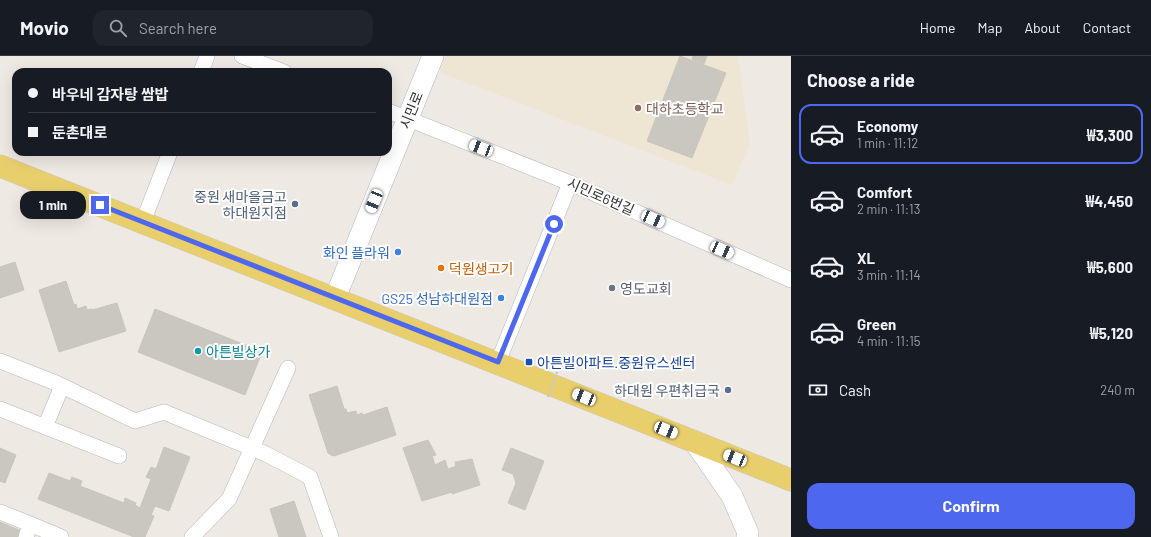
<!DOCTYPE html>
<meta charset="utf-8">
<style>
:root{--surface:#171b24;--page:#20242c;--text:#f1f3f6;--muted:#9ea1a6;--line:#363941;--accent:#4e67ef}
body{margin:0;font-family:Barlow,"Noto Sans KR",sans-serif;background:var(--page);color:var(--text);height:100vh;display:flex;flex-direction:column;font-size:15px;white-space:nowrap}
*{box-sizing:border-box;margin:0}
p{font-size:13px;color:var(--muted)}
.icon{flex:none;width:22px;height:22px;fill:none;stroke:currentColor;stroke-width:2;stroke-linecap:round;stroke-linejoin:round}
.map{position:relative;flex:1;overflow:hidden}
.drawer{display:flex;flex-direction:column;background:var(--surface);width:360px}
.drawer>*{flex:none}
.guide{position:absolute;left:12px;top:12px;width:380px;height:88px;border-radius:12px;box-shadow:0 4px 16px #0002;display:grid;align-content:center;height:88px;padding:0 16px;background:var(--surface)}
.end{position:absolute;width:18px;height:18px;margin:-9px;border:5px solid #4e67ef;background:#fff;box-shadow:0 0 0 2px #fff}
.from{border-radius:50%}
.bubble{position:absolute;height:28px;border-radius:12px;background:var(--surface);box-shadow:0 4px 16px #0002;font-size:13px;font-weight:700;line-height:28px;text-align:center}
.car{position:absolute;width:12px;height:24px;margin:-12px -6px;border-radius:5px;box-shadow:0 0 3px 1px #0007;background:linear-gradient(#fff 24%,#345 0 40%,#fff 0 76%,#345 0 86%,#fff 0)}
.guide b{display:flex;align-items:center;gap:14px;height:38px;font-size:15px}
.guide b+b{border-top:1px solid var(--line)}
.guide i{width:10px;height:10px;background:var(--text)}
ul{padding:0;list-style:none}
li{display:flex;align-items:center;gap:12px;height:60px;margin:0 8px 6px;padding:0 8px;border:2px solid transparent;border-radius:12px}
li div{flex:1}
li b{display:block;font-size:15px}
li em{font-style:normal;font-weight:700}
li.active{border-color:var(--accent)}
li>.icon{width:36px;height:36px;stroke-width:1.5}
h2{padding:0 16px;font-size:18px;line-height:48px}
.pay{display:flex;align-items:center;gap:10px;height:44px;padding:0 16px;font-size:15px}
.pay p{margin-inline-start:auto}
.action{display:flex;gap:8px;margin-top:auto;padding:8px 16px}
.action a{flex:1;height:46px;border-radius:12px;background:var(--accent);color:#fff;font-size:16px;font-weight:700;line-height:46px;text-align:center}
header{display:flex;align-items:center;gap:24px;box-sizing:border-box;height:56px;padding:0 20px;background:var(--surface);border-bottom:1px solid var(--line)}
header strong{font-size:19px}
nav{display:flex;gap:22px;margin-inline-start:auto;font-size:14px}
.search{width:280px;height:36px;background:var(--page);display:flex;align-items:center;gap:10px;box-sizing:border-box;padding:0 14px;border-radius:12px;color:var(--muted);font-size:15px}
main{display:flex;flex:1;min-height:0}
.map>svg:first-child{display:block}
.education{fill:#eee6d3}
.building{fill:#cac7c0;stroke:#cac5bb}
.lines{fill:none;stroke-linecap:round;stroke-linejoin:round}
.minor-casing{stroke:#b5b7c0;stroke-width:16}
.secondary-casing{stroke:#b5b7c0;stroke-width:22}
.primary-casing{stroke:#c9c9c9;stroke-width:23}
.minor{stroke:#fff;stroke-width:15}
.secondary{stroke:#fff;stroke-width:21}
.primary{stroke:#e9cf6c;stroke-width:22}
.path-bridge{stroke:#c9c9c9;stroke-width:2.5;stroke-dasharray:3 2;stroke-linecap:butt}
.route{stroke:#4e67ef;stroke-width:5}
.education-dot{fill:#8d6e63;stroke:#fff;stroke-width:1.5}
.service-dot{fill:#5c6f8a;stroke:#fff;stroke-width:1.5}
.shop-dot{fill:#3f7fe0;stroke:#fff;stroke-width:1.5}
.food-dot{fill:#e8710a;stroke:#fff;stroke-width:1.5}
.worship-dot{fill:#6b7280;stroke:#fff;stroke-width:1.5}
.culture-dot{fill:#0f9aa8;stroke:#fff;stroke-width:1.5}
.transit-dot{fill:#1a4fb4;stroke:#fff;stroke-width:1.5}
.labels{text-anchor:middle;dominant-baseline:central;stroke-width:4;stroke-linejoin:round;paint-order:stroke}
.education-label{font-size:14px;fill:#785e54;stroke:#fff;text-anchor:start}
.street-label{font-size:14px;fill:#2e2e2e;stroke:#fff}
.service-label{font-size:14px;fill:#4e5e75;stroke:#fff;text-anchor:end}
.shop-label{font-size:14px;fill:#366cbe;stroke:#fff;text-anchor:end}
.food-label{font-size:14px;fill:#c56008;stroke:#fff;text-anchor:start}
.worship-label{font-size:14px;fill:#5b616d;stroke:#fff;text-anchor:start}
.culture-label{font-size:14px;fill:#0d838f;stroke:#fff;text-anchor:start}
.transit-label{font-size:14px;fill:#164399;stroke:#fff;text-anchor:start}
</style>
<header>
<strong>Movio</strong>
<div class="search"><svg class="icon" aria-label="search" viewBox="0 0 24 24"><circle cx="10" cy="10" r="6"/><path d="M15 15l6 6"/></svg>Search here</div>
<nav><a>Home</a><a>Map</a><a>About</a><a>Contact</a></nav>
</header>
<main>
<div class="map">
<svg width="791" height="481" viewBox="0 0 791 481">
<rect width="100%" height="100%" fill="#eee9e2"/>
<path class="education" d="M446 0H738L750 87 732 129 439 16Z"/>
<path class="building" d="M680 0 726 17 692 102 647 85Z
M693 0H707L704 8 692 3Z
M15 206 24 234 0 242V211Z
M66 225 74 249 76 248 77 253 86 250 87 254 92 253V254L117 247 126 275 59 296 39 234Z
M155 253 258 294 260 301 245 339 138 296Z
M337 330 344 353H346L347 357 356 355 357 359 362 357 363 359 387 351 396 379 334 400 331 399 328 397 309 339Z
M428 384 436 399 432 400 435 409 445 404 448 413 456 410 455 406 472 403 480 429 452 438V436L422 445 403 392Z
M164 391 190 401 169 455 155 450 151 459 154 460 145 481H134L38 443 49 417 70 425 72 421 82 425 80 430 124 447 125 442 136 447 135 449 140 452 151 423 146 421 151 411 156 413Z
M0 392 16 399 5 427 0 425Z
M511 392 544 405 525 454 508 447 516 427 513 418 502 414Z
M294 445 306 481H279L270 453Z
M0 466 24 476 22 481H0Z"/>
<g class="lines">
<defs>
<path id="minor" d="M242 0 284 16
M201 16 207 0
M388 55 570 127 791 224
M143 166 170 96
M0 305 56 327 135 365 164 356 266 398 310 421 331 481
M498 306 570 127
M0 353 119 400
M45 371 62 330
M0 456 30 468 26 481
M30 468 61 481
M192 481 229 443 288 312"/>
<path id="secondary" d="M335 242 433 0
M694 385 732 440 748 477 747 481"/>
<path id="primary" d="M0 110 791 424"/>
</defs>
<use href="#minor" class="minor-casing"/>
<use href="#secondary" class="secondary-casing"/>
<use href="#primary" class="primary-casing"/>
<use href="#minor" class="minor"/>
<use href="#secondary" class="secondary"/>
<use href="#primary" class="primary"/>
<path class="path-bridge" d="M548 341 557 316"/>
</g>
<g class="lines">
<path class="route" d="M100 149 498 306 554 168"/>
</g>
<circle class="education-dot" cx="638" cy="52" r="4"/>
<g class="service-dot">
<circle cx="295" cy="148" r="4"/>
<circle cx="728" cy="334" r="4"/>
</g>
<g class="shop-dot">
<circle cx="398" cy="196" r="4"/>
<circle cx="501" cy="242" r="4"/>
</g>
<circle class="food-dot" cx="441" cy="212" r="4"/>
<circle class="worship-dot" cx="612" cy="232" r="4"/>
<circle class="culture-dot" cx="198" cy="295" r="4"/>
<rect class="transit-dot" x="525" y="302" width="8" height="8" rx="2"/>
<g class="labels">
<g class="education-label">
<text x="646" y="52">대하초등학교</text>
</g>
<g class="street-label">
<text transform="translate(411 54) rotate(-68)">시민로</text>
<text transform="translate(601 140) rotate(24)">시민로6번길</text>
</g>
<g class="service-label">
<text x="287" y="140">중원 새마을금고<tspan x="287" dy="16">하대원지점</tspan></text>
<text x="720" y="334">하대원 우편취급국</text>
</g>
<g class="shop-label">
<text x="390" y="196">화인 플라워</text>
<text x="493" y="242">GS25 성남하대원점</text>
</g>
<g class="food-label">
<text x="449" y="212">덕원생고기</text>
</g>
<g class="worship-label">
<text x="620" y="232">영도교회</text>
</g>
<g class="culture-label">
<text x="206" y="295">아튼빌상가</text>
</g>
<g class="transit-label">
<text x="537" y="306">아튼빌아파트.중원유스센터</text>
</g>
</g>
</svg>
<i class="end from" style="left:554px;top:168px"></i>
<i class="end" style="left:100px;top:149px"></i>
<div class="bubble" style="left:20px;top:135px;width:66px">1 min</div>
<i class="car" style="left:481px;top:92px;rotate:291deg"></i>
<i class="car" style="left:374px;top:145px;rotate:202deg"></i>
<i class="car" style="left:653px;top:163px;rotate:114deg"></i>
<i class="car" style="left:722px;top:194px;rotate:114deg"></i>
<i class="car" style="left:584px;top:341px;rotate:292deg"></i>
<i class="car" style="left:666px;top:374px;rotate:112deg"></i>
<i class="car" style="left:735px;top:402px;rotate:292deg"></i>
<div class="guide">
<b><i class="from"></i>바우네 감자탕 쌈밥</b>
<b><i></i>둔촌대로</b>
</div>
</div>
<section class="drawer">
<h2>Choose a ride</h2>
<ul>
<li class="active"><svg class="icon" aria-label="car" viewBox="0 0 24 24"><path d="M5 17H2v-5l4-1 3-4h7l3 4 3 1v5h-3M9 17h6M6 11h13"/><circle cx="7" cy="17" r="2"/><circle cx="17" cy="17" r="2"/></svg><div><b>Economy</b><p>1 min · 11:12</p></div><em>₩3,300</em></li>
<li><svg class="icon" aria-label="car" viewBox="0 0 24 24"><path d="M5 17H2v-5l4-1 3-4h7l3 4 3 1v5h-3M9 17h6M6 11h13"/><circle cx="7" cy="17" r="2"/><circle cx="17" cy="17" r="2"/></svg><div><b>Comfort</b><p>2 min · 11:13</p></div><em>₩4,450</em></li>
<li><svg class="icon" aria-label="car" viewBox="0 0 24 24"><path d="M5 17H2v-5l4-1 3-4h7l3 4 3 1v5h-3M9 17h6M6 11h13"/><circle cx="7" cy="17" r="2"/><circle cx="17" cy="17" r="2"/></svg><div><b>XL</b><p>3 min · 11:14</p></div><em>₩5,600</em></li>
<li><svg class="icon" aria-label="car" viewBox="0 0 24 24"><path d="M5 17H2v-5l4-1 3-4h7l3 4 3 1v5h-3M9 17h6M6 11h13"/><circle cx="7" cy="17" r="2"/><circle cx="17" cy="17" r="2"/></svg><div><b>Green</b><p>4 min · 11:15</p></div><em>₩5,120</em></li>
</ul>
<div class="pay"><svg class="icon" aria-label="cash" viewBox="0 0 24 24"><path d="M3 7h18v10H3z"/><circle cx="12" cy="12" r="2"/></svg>Cash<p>240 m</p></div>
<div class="action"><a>Confirm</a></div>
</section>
</main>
